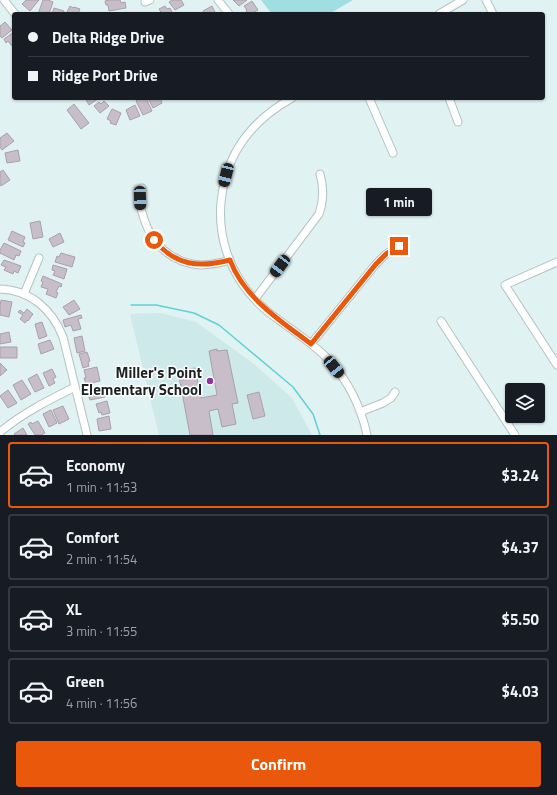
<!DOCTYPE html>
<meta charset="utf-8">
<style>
:root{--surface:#171b24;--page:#242831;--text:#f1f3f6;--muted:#9ea1a6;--line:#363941;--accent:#ea580c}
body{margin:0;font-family:"Titillium Web",sans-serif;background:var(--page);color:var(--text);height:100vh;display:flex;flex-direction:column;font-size:15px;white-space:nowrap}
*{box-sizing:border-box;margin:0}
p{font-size:13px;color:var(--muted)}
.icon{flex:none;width:22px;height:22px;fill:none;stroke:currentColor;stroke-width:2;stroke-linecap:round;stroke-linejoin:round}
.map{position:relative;height:435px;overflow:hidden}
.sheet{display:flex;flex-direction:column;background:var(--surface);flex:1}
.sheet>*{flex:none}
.hud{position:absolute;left:12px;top:12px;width:533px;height:88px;border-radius:4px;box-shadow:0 1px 3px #0004;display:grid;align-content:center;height:88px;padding:0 16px;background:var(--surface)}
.tools{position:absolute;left:505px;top:383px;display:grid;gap:8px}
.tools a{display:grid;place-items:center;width:40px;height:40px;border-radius:4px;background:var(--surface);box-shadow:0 1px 3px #0004;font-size:20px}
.end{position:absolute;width:18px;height:18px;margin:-9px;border:5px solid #ea580c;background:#fff;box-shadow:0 0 0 2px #fff}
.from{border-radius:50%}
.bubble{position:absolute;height:28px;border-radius:4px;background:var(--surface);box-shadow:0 1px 3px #0004;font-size:13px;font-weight:700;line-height:28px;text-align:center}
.car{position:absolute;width:12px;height:24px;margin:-12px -6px;border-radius:5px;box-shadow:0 0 3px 1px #0007;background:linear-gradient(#222 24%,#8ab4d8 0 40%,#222 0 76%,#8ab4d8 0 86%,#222 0)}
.hud b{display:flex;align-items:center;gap:14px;height:38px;font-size:15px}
.hud b+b{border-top:1px solid var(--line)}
.hud i{width:10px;height:10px;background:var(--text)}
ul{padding:7px 0 0;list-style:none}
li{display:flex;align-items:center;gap:12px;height:66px;margin:0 8px 6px;padding:0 8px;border:2px solid var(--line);border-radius:4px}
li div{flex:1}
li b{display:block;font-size:15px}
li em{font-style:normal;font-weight:700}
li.selected{border-color:var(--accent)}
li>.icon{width:36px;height:36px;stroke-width:1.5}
.button{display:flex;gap:8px;margin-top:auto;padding:8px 16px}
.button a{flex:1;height:46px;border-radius:4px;background:var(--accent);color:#fff;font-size:16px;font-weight:700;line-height:46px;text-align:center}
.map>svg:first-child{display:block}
.built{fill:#cee9ea}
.green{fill:#a0dfe1}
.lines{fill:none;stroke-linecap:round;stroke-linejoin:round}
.stream{stroke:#5cd3d6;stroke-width:1.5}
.building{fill:#c8bec9;stroke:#a9a0aa}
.minor-casing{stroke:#b2c3c3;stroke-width:9}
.minor{stroke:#fff;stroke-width:7}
.route{stroke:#ea580c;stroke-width:5}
.poi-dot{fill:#91339c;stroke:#fff;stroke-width:1.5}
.labels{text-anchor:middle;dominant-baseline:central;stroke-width:3;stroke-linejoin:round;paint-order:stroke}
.poi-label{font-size:15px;font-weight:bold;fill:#1b2121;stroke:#fff;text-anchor:end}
</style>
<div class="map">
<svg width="557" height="435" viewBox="0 0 557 435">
<rect width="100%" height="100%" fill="#e1f2f2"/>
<path class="built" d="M161 313 196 322 254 364 292 398 312 435H159L130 314Z"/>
<path class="green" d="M261 0H353L329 14H272Z"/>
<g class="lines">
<path class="stream" d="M131 305H156L194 313 219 325 293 387 313 414 320 435"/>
</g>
<path class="building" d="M26 0H39L30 11 22 4Z
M43 0H48L53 2 49 14H38Z
M109 0H120L121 3 125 2 126 8 109 11 108 5H106L105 1Z
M172 0H181L184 5 175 10 169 2Z
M233 0H247L239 6Z
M252 1 258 10 251 14H248L246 11 247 10 244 6Z
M70 6 73 8 74 7 80 9 78 14H66Z
M165 6 167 9 170 8 173 14H162L159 9Z
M212 6 216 14H204L203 11Z
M54 8 64 11 63 14H52Z
M5 22 12 30 2 38 0 36V26Z
M14 32V44L12 46 8 41 6 43 4 39Z
M85 98H99L89 105Z
M141 98H146L152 111 143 115 136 101Z
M148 98H160L162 103 153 108Z
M104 101 109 106 100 113 94 106 99 102 101 104Z
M74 104 89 123 81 129 67 110Z
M135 105 140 116 130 120 126 110Z
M112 109 121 113 116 125 110 123 111 121 107 119Z
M7 133 14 141 2 150 0 147V138Z
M18 150 20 161 7 163 5 153Z
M3 170 10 180 1 186 0 184V172Z
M40 221 43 237 33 239 30 223Z
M12 231 25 237 23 242 25 243 23 247 8 240Z
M60 233 64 242 53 247 49 239Z
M4 243 21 251 19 256 16 255 14 260 0 253V250Z
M61 253 75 257 72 267 55 262 57 256 59 257Z
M4 260 21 266 18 273 14 271 13 274 4 270 6 267 1 265Z
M53 265 67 269 64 279 53 275 55 271 52 270Z
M43 276 62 284 61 287 59 286 56 292 58 293 56 298 46 294 48 289 41 287 43 282 41 281Z
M1 300 12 302 9 317 0 315V306Z
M74 300 80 309 69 315 63 307Z
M27 309 33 314 28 321 27 320 25 323 20 319 23 315 18 312 20 310 24 313Z
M81 315 82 318 78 319 81 329 73 331 71 325 65 327 63 320Z
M42 322 47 336 39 339 35 324Z
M9 332 11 342 0 344V334Z
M82 336 85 351 77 353 74 338Z
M50 340 54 349 41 354 38 344Z
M0 347H17V358H0Z
M217 349V351L227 350 238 403 232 404 236 424 222 427 218 409 209 411 213 435H190L178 371 195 368 201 398 217 395 209 351Z
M87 352 90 361 88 362 89 366 83 368 79 354Z
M0 363 7 370 0 376Z
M97 367 100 381 86 384 84 378H86L84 370Z
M52 369 56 377 53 379 55 383 49 386 43 373Z
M37 374 44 388 35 392 28 379Z
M22 380 31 394 21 400 13 385Z
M99 387 100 393 104 392 105 397 90 400 88 394H92L91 389Z
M8 390 17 403 8 408 0 396Z
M259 392 265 416 253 419 247 395Z
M107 401 110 413 102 415 101 412 99 413 96 404Z
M63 406 69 419 59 424 53 410Z
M51 410 57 423 49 427 43 414Z
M109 416 111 429 99 431 97 419Z
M38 421 45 433 41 435H35L28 424 31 422 32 424Z
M23 428 27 435H15L14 434Z"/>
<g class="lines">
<defs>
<path id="minor" d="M4 0 15 14
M218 0 229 14
M486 0 493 14
M145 2 150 0
M439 14 463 0
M292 98C260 116 234 143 225 180 212 229 228 278 267 311 287 327 311 341 329 360 348 381 361 407 367 435
M369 98 393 153
M449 98 458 122
M142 188C141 195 140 200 141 207 141 211 143 215 144 219 152 244 172 263 200 265 210 265 220 263 230 260
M557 262 505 285 557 365
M0 289C30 290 52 309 63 337L87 435
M24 294 39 258
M255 299 319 214C324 200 324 188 320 174
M441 321 515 435
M311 344 376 264 386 254 399 246
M360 412 383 403 391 398 395 392
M0 432C23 413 49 400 75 387"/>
</defs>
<use href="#minor" class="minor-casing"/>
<use href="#minor" class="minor"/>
</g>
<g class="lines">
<path class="route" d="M154 240C176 266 199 268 230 260 244 298 281 321 311 344L376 264 386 254 399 246"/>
</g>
<circle class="poi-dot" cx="210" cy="381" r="4"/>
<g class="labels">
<g class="poi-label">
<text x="202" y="372">Miller's Point<tspan x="202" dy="17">Elementary School</tspan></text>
</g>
</g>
</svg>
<div class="tools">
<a><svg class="icon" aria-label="layers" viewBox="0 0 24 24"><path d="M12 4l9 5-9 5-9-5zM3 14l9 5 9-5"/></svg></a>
</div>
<i class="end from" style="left:154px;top:240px"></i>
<i class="end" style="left:399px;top:246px"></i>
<div class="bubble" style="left:366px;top:188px;width:66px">1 min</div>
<i class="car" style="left:226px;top:175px;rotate:194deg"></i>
<i class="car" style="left:140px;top:198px;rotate:178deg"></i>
<i class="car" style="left:280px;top:266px;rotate:217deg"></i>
<i class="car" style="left:334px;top:367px;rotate:141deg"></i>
<div class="hud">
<b><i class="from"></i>Delta Ridge Drive</b>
<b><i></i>Ridge Port Drive</b>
</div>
</div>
<section class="sheet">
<ul>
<li class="selected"><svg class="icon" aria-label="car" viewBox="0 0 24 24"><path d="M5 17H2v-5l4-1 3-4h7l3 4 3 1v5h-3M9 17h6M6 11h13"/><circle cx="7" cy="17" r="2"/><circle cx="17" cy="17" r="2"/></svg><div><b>Economy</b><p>1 min · 11:53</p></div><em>$3.24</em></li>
<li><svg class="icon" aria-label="car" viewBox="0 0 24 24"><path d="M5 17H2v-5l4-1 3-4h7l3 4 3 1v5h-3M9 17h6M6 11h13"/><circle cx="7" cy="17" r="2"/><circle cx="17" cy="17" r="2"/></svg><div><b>Comfort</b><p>2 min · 11:54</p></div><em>$4.37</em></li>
<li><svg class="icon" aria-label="car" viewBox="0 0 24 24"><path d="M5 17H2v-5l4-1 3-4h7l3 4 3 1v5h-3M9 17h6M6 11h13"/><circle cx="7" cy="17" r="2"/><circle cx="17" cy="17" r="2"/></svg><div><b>XL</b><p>3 min · 11:55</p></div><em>$5.50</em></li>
<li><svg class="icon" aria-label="car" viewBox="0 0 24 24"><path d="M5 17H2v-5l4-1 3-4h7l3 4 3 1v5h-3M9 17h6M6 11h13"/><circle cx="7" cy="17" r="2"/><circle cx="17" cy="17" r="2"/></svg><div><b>Green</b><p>4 min · 11:56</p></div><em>$4.03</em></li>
</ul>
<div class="button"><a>Confirm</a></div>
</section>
